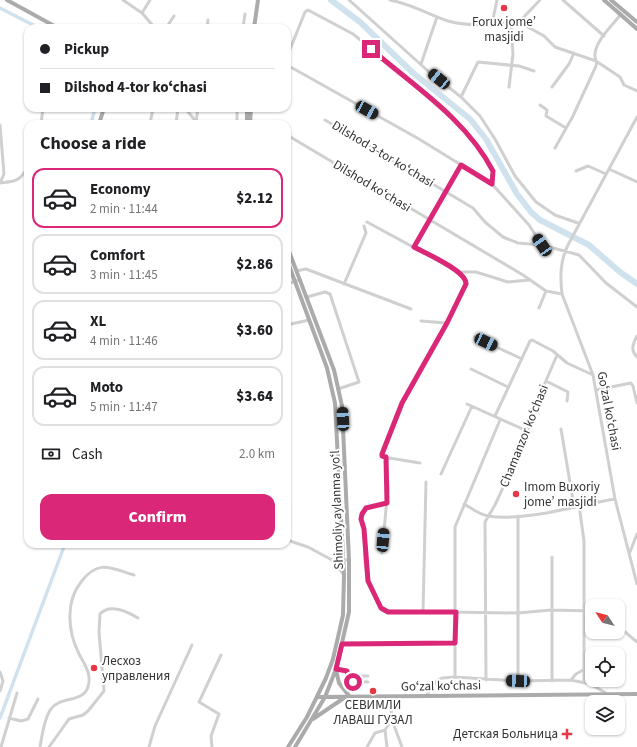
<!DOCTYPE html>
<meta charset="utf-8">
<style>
:root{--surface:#fff;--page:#f6f6f6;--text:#202124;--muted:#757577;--line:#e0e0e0;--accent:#db2777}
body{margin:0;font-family:"Source Sans 3",sans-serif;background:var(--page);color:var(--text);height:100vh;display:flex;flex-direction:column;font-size:15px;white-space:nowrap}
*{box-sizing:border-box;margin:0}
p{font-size:13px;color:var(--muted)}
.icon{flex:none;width:22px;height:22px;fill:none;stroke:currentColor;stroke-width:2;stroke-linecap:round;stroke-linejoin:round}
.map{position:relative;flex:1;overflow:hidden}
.side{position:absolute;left:24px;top:120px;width:267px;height:428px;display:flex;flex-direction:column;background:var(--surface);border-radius:12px;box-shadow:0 1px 3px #0004}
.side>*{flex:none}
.guide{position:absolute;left:24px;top:24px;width:267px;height:88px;border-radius:12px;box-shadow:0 1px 3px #0004;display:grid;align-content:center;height:88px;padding:0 16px;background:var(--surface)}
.needle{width:26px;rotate:306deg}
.buttons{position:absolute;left:585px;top:599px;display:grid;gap:8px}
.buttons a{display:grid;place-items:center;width:40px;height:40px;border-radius:8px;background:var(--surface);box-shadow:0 1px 3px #0004;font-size:20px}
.end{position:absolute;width:18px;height:18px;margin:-9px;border:5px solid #db2777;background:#fff;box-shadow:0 0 0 2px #fff}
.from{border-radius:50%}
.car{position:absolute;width:12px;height:24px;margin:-12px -6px;border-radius:5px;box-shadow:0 0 3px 1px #0007;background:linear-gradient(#222 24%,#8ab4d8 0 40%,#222 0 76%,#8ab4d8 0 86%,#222 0)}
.guide b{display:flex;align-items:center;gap:14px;height:38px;font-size:15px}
.guide b+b{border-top:1px solid var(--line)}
.guide i{width:10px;height:10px;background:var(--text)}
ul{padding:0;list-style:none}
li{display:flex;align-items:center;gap:12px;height:60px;margin:0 8px 6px;padding:0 8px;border:2px solid var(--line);border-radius:12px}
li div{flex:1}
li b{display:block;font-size:15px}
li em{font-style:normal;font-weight:800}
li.current{border-color:var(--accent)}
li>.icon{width:36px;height:36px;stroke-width:1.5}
h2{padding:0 16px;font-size:18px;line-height:48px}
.pay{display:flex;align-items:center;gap:10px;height:44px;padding:0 16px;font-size:15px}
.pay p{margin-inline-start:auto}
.primary-button{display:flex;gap:8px;margin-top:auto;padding:8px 16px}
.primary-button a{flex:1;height:46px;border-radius:12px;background:var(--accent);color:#fff;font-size:16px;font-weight:800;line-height:46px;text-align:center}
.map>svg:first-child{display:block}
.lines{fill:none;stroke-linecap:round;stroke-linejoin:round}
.canal{stroke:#cfe2ee;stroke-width:3.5}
.river{stroke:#cfe2ee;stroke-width:6}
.minor{stroke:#d0d0d0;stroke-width:3}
.major{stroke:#ababab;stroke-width:4}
.route{stroke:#db2777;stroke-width:5}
.poi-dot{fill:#e63946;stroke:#fff;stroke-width:1.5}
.labels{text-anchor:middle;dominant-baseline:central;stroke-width:4;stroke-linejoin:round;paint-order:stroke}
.poi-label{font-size:13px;fill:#333;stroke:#fff}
.street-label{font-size:13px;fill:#333;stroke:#fff}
</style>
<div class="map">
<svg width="637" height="747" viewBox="0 0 637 747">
<rect width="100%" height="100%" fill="#fff"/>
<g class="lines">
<path class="canal" d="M0 8 39 28
M91 124 95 108
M0 718 65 544"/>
<path class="river" d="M331 0 360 22 412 72 470 119 486 139 517 194 531 212 540 220 589 245 620 272 637 284"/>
<path class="minor" d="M123 0 142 13 155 28
M349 0 428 71 461 97 480 116 495 139 515 176 536 202 555 215 578 223
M390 0C411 4 428 14 448 21 470 27 497 25 519 22L540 0
M563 0 604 36
M142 13 150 0
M519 22 544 36 555 47 596 61 620 77 624 85 637 91
M492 24 497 0
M166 28 174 16
M207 28 208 20
M243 28 245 14
M287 57 305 12 308 10 353 34 445 109 475 143 488 161 493 171 492 184 419 139 287 65
M421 64 437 17
M509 87 513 54 511 23
M552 87 569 64 574 53
M461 97 478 62 519 66 534 71
M540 105 547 110 546 116 566 128
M185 108 198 124
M237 108V124
M637 117 568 245C560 261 560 277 562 294L593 375 615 499 637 584
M325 120 473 208 485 222 503 237 518 243 542 245 579 255 606 283 637 307
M196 122 198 108
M250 123 261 124
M41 124 43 108
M150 124 153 108
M176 124 178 108
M0 125 4 174 0 183
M287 135 523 275 546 291 562 294
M555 148 573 116 596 66C598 61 594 59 595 54 596 40 612 26 621 14
M609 169 637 182
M576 171 588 166 606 174
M0 183C16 181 19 182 28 167
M492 184 529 225 542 245
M367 222 459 272 466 281 447 323 403 403 382 454 383 457 420 463
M414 247 461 165
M296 271 306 269 411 309
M459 272H476L508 282 529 280
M287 284 299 280
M344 284 366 233 364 226
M307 297 325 292 330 294 359 382 338 389
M539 308 546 291
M421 321 447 323
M287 325 309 320
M637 336C633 344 630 350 637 357
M475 337 522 359
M471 369 508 387
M546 381 568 392 567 401
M596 390 631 383 633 386 637 403
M467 404 527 431
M495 416 530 341 532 340 553 351 567 363 593 375
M561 429 574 506
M441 474 472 406
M387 503 366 508 362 514 361 519 364 529 365 562 368 581 381 609 384 611 518 613 551 610 592 611
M464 504C471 508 480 515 488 516 525 522 578 505 615 499
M579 505 584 541V682
M518 516V681
M287 540 308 547 332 560H349
M630 552 637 534
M382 553 388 487 386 457
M552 557V681
M332 560 344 575
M423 612 426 482
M618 626 637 642
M342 644 455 643
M336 669 347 671 351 681 368 682
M0 672 3 681 0 691
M349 676H368
M455 677V527L500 420
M486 680 485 522 495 505 525 440 533 411 557 355
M571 680 576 674 585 669
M426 696 434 684 438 680 442 678 455 677 518 681 571 680 590 684 606 693
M390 697 392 720 402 747
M9 718 21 721 28 719 38 699
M385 730 387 747
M1 747 17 693
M40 747C42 736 44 718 51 709 60 696 83 703 88 687 92 674 85 665 79 654 68 632 65 602 81 582 98 559 111 568 134 575
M49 747 69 719 83 715 88 711 104 691 99 632 100 614C110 603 128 612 138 618
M149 747 155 726 192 645
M212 747 211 736 219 714 199 702 221 655
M367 747 375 733 385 730 392 720"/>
<path class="major" d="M7 0 58 28
M604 0 637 29
M611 0 637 22
M254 28 258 0
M247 108V124
M99 124 104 108
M250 124 251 108
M287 246 334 370 342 406 349 560V612L336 669 325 697 295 747
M287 260 327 368 335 403 344 575 343 615 333 659 326 678 307 717 288 747
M336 670 339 683 350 697
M317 697 637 694
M313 719 344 698"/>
</g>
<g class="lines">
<path class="route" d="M353 682 349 680 347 671 336 669 342 644 455 643 456 612H388L381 608 368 581 364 529 361 519 362 514 366 508 387 503 386 457 382 456V454L402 403 447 323 466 284C467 271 425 253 414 247L461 165 492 184 493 171C466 119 414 86 371 49"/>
</g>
<g class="poi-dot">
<circle cx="504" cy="8" r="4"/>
<circle cx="516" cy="494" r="4"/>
<circle cx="94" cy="668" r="4"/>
<circle cx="373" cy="691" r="4"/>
<path d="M565 728h4v4h4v4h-4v4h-4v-4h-4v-4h4z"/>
</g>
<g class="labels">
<g class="poi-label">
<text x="504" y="22">Forux jome’<tspan x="504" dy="15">masjidi</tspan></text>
<text x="524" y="487" text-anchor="start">Imom Buxoriy<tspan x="524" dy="15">jome’ masjidi</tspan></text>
<text x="102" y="661" text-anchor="start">Лесхоз<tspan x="102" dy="15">управления</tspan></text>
<text x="373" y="705">СЕВИМЛИ<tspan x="373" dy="15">ЛАВАШ ГУЗАЛ</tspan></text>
<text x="558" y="734" text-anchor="end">Детская Больница</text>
</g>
<g class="street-label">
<text transform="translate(383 154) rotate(31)">Dilshod 3-tor koʻchasi</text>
<text transform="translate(372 186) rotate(31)">Dilshod koʻchasi</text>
<text transform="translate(609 411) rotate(79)">Goʻzal koʻchasi</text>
<text transform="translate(524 436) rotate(-68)">Chamanzor koʻchasi</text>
<text transform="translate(337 510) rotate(-92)">Shimoliy aylanma yoʻl</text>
<text transform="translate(441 686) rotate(-1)">Goʻzal koʻchasi</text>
</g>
</g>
</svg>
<div class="buttons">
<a><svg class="needle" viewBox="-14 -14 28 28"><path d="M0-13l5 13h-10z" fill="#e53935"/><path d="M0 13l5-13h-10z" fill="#757577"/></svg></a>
<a><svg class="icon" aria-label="locate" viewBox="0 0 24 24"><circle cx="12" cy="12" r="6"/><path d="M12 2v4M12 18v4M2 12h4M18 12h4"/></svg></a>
<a><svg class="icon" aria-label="layers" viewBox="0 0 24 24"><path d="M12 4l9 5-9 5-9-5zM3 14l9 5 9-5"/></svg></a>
</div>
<i class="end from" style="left:353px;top:682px"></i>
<i class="end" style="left:371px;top:49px"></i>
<i class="car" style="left:439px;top:79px;rotate:309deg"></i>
<i class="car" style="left:367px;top:110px;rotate:119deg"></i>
<i class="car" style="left:542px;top:245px;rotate:326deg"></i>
<i class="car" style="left:486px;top:342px;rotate:115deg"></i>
<i class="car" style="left:343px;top:419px;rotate:357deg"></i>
<i class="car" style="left:383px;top:540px;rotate:5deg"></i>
<i class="car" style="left:518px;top:681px;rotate:272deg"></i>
<div class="guide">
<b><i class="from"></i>Pickup</b>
<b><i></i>Dilshod 4-tor koʻchasi</b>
</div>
<section class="side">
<h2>Choose a ride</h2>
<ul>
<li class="current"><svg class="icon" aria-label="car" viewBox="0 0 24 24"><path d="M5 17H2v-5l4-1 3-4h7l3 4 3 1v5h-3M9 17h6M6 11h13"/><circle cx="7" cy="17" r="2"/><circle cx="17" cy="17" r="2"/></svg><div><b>Economy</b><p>2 min · 11:44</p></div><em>$2.12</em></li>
<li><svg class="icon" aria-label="car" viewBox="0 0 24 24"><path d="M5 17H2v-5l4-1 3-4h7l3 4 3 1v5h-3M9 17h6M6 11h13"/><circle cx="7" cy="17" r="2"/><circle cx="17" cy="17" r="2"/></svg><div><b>Comfort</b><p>3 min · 11:45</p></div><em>$2.86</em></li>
<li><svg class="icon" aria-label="car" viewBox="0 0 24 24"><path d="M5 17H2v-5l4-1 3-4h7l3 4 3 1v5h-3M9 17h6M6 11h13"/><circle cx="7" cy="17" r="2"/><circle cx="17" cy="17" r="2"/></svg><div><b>XL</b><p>4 min · 11:46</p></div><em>$3.60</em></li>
<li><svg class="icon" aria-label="car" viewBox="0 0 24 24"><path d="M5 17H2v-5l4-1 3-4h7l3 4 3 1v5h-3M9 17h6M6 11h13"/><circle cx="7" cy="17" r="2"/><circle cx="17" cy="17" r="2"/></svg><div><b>Moto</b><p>5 min · 11:47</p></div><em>$3.64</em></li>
</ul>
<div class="pay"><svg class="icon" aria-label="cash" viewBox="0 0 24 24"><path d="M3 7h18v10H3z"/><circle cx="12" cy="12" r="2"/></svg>Cash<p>2.0 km</p></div>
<div class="primary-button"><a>Confirm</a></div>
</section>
</div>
